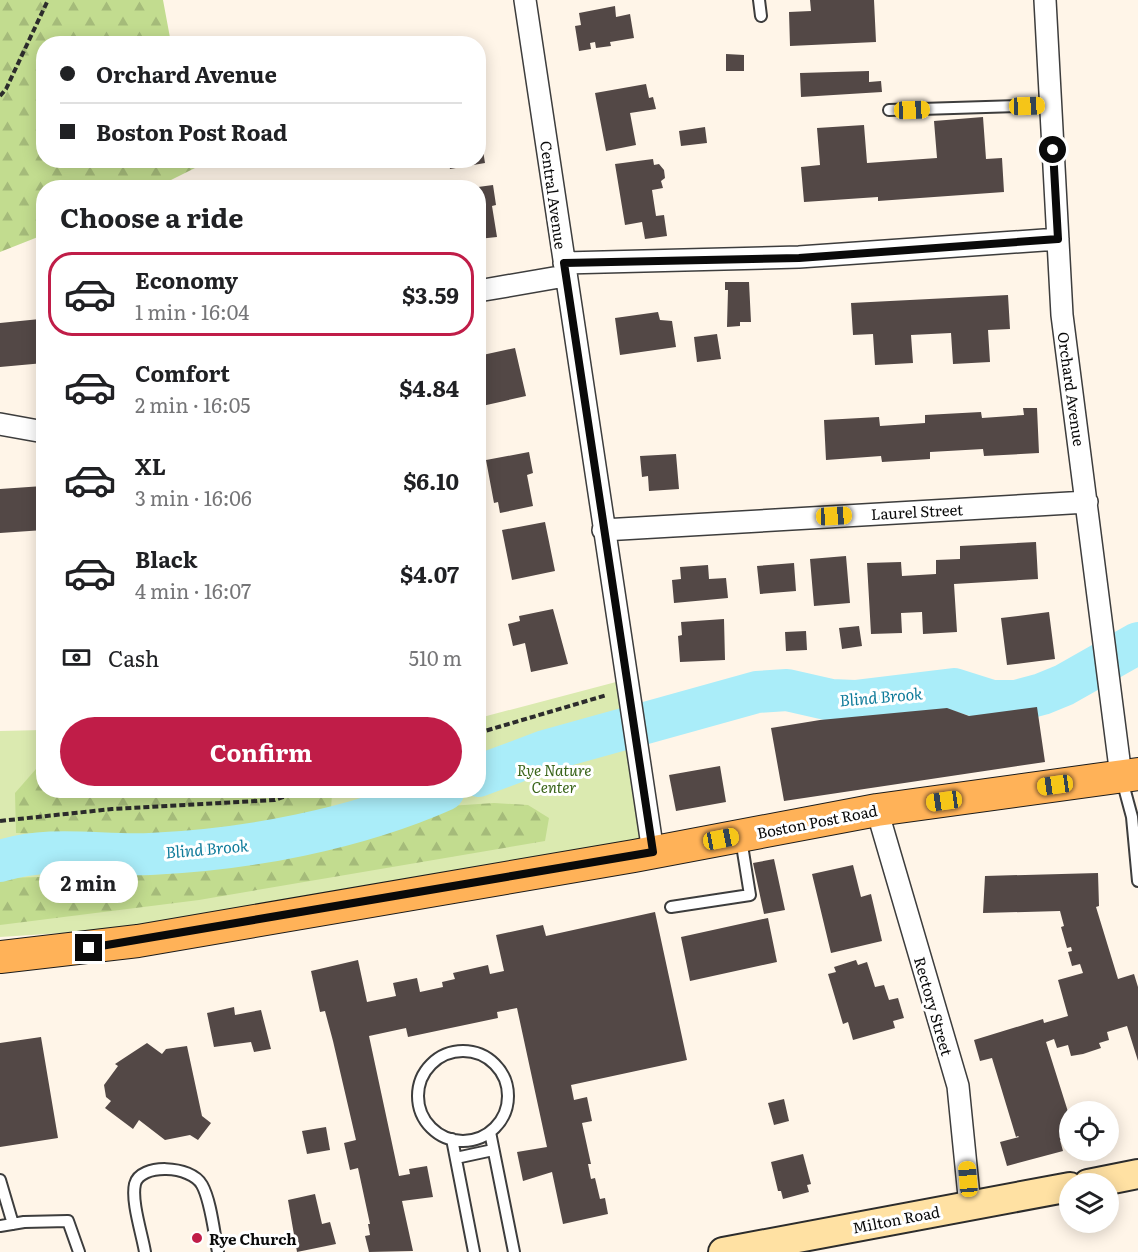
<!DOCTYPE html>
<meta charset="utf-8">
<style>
:root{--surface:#fff;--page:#f2f2f2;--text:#202124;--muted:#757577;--line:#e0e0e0;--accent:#c01d48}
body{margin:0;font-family:Literata,serif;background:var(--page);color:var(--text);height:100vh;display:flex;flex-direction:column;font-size:22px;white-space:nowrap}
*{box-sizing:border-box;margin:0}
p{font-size:20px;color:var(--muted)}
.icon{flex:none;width:33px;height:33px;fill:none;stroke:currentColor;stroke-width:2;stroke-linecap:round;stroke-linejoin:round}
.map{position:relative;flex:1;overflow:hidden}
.side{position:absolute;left:36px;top:180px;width:450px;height:618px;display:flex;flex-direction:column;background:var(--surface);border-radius:24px;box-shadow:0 3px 15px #0003}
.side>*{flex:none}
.guide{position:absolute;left:36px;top:36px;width:450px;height:132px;border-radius:24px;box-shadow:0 3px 15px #0003;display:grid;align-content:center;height:132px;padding:0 24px;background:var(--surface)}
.tools{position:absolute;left:1059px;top:1101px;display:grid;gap:12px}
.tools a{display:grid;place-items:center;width:60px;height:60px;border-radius:50%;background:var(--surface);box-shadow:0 3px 15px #0003;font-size:30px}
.end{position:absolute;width:27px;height:27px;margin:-14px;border:8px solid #0a0a0a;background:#fff;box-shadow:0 0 0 3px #fff}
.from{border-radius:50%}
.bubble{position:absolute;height:42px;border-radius:21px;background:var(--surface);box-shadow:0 3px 15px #0003;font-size:20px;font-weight:700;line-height:42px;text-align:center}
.car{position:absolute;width:18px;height:36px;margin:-18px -9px;border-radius:8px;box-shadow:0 0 4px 2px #0007;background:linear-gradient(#f5c518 24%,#345 0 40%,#f5c518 0 76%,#345 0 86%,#f5c518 0)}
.guide b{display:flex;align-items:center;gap:21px;height:57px;font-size:22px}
.guide b+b{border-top:2px solid var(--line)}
.guide i{width:15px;height:15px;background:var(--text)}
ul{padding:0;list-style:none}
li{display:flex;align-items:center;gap:18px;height:84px;margin:0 12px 9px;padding:0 12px;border:3px solid transparent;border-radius:24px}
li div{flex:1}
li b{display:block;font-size:22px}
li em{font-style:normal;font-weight:700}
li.active{border-color:var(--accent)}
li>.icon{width:54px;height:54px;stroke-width:1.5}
h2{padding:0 24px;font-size:27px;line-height:72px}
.pay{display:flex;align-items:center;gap:15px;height:66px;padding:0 24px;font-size:22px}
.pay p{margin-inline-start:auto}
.action{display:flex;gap:12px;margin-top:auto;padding:12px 24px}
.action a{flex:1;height:69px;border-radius:36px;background:var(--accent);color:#fff;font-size:24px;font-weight:700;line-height:69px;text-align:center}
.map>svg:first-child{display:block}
.green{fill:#dbeab0}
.forest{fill:url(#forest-firs)}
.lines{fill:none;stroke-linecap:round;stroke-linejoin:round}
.river{stroke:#aaedf9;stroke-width:42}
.building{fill:#534846}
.lane-casing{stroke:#3d3d3d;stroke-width:14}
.street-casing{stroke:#3d3d3d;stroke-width:24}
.secondary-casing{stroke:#2c2c2c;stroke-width:32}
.primary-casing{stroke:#1b1b1b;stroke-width:34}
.path{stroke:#2c2c2c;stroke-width:4;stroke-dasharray:6 3;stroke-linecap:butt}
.lane{stroke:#fff;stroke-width:10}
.street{stroke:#fff;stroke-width:21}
.secondary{stroke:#ffe1a3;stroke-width:28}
.primary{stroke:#ffb258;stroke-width:32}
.route{stroke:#0a0a0a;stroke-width:8}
.poi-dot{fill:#c01d48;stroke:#fff;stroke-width:2}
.labels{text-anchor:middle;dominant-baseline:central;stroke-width:6;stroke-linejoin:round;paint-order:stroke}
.street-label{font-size:15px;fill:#0a0a0a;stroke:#fff}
.park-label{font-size:15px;font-style:italic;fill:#396419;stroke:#fff}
.poi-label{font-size:15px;font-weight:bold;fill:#0a0a0a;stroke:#fff;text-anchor:start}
.water-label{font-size:16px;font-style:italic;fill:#0f7b9a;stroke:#fff}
</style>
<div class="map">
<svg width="1138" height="1252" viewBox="0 0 1138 1252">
<defs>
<pattern id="forest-firs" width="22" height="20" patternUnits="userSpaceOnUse" patternTransform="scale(1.5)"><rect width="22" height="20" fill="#c2dc8f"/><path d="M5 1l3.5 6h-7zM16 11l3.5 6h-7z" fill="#a5bb7a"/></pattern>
</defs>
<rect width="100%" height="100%" fill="#fff5e8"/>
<path class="green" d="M616 682 641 840 109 930 0 937V731L43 730 44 790H478L479 718Z"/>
<path class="forest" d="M0 0H163L171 43 44 44V160L193 161 195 168 157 187 44 188 43 235 0 252Z
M43 761 44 790 309 791 332 795 331 808 319 814 212 833 140 837 16 833 15 793Z
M494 803 528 805 549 818 545 841 199 900 0 925V878L165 874 218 867 296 852 434 807Z"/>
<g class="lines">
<path class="river" d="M478 776 545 751 757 692 787 690 831 700 855 701 954 689 992 701H1016L1042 694 1064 685 1138 643
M0 861C52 845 97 856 150 854 246 850 356 829 444 790"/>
</g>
<path class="building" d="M810 0H874L876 42 790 46 789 12 811 11Z
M615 6 616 17 630 14 634 38 610 42 611 46 596 48 595 42 590 43 591 49 579 51 575 26 581 25 579 13Z
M338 36 339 44H321L320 40Z
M726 54 744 55V71H726Z
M869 71V82L881 81 882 92 801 97 800 73Z
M646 84 649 98 653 97 656 109 630 113 636 145 606 151 595 93Z
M478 110H481L485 137 481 138 485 163 450 169 448 160H478Z
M983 117 986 159 1002 158 1004 192 878 201V197L804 202 801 167 820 165 817 128 864 125 867 163 937 158 934 121Z
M705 127 707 143 681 146 679 131Z
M653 159 654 165 659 164 664 170 665 178 661 181 663 188 652 190 656 216 664 215 667 236 645 239 642 222 625 225 615 164Z
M493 185 496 205 492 206 497 237 478 239V187Z
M725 282H749L751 322H740V326L727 327 728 290H725Z
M1008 295 1010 329 988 330 990 362 953 364 951 333 911 335 913 363 875 365 873 334 853 335 851 303Z
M658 312 660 320 672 321 676 347 620 355 615 318Z
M40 319 44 363 0 367V323Z
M717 334 721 359 697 362 694 337Z
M515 348 526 396 482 406 478 388V356Z
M1023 408H1037L1039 453 984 456 983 449 930 452V459L882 462 881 456 826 460 824 420 879 417 880 426 925 423V415L981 412 982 418 1024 415Z
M529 452 533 473 527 475 533 506 500 513 498 502 494 503 486 460Z
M676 454 679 489 649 491 648 476 642 477 640 456Z
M43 486 44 530 0 533V489Z
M545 522 555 571 512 580 502 530Z
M1036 542 1038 579 954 584 957 632 923 634 922 612 901 613 902 633 871 634 867 563 901 562 902 576 936 574V560L960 559V546Z
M846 556 850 603 814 606 810 559Z
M794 563 796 591 760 594 757 566Z
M708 565 709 579 726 578 728 598 674 603 672 580 681 579 680 567Z
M553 609 568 664 531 672 525 643 513 646 508 624 520 621 519 616Z
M1049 612 1055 659 1007 665 1001 618Z
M724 619 725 660 680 662 678 636 682 635 681 622Z
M859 626 862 646 842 649 839 628Z
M806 631 807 650 786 651 785 632Z
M1037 707 1045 762 784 801 771 728 820 720 947 708 969 716Z
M720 766 726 802 676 811 669 775Z
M774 859 785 910 764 914 753 863Z
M853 865 861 897 871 894 882 941 831 953 812 874Z
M1098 873 1099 906 1096 907 1118 979 1134 974 1138 987V1061L1127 1026 1107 1032 1109 1040 1099 1043 1101 1048 1083 1054 1071 1056 1068 1045 1057 1048 1054 1039 1046 1042 1070 1118V1137L1060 1140 1063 1151 1007 1166 1000 1142 1019 1137 1018 1136 1016 1137 992 1058 980 1061 974 1040 1043 1019 1044 1023 1068 1016 1058 980 1083 973 1080 964 1072 966 1068 952 1072 951 1071 947 1067 948 1061 927 1064 926 1060 911 983 913 985 876Z
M655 912 687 1060 571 1085 574 1100 587 1097 592 1121 582 1123 591 1164H588L591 1179 595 1178 600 1199 605 1198 608 1214 563 1224 552 1172 523 1181 517 1152 547 1147 517 1008 497 1012 498 1018 408 1037 406 1028 369 1036 399 1176 410 1174 409 1169 427 1166 433 1197 402 1201 413 1251 369 1252 365 1236 370 1235 368 1224H370L358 1168 350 1170 344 1143 356 1140 333 1041 325 1011 320 1012 311 971 358 960 367 1002 396 996 393 983 417 978 420 992 443 987 442 982 455 979 453 973 488 965 490 974 504 971 496 935 543 925 546 936Z
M768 918 777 962 690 981 681 937Z
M856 960 858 965 867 962 875 987 884 985 889 1000 898 998 904 1018 893 1021 895 1028 853 1040 848 1022 843 1024 828 974 836 972 834 967Z
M234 1007 235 1015 261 1010 271 1049 254 1052 251 1042 214 1047 207 1013Z
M41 1037 58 1138 0 1147V1043Z
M147 1043 162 1054 166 1049 187 1046 202 1116 211 1123 198 1140 190 1135 165 1140 139 1120 133 1129 105 1108 111 1101 106 1097 104 1085 118 1066 115 1064Z
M784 1099 789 1121 774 1125 768 1103Z
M326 1127 330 1150 307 1154 302 1131Z
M803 1154 811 1184 807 1185 809 1192 783 1199 781 1191H778L771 1162Z
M315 1194 322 1224 330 1222 336 1244 297 1252 288 1200Z"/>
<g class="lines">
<defs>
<path id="lane" d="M759 0 761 16
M889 110 1050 105
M1122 780 1132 817 1138 881
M671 907 750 895 741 839
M418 1096a45 45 0 1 1 90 0a45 45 0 1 1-90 0Z
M490 1132 514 1252
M452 1139 474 1252
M456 1158 493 1150
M0 1180 13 1224
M0 1226 24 1222 68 1221 79 1252
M145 1252C142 1234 131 1201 135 1184 140 1163 191 1165 202 1185 211 1201 214 1233 218 1252"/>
<path id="street" d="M525 0 653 852
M1045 0 1062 315 1121 776
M564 263 799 257 1058 239
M478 291 565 276
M0 424 44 432
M603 530 1087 502
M877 810 958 1086 970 1206"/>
<path id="secondary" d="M1088 1184 1138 1174
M723 1252 1070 1187"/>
<path id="primary" d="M0 957 138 941 634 856 877 810 1138 774"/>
</defs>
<use href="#lane" class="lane-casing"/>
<use href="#street" class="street-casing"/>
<use href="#secondary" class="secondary-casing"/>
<use href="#primary" class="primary-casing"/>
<path class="path" d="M0 96 6 89 48 0
M478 733 607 695
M0 821 112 809 275 800 303 790"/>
<use href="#lane" class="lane"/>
<use href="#street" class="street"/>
<use href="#secondary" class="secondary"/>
<use href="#primary" class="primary"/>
</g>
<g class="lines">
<path class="route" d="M89 948 653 852 564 263 799 258 1058 239 1053 150"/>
</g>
<circle class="poi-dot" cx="197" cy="1238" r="6"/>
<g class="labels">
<g class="street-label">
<text transform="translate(554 195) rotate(82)">Central Avenue</text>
<text transform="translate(1072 389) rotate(82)">Orchard Avenue</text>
<text transform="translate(917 511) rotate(-3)">Laurel Street</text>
<text transform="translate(817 821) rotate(-11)">Boston Post Road</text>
<text transform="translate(934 1006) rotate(74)">Rectory Street</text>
<text transform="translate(896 1219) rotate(-11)">Milton Road</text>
</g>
<g class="park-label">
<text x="554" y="769">Rye Nature<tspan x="554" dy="17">Center</tspan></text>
</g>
<g class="poi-label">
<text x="209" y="1238">Rye Church</text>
</g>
<g class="water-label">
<text transform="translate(881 696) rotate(-5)">Blind Brook</text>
<text transform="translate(207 848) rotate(-5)">Blind Brook</text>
</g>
</g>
</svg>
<div class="tools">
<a><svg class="icon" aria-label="locate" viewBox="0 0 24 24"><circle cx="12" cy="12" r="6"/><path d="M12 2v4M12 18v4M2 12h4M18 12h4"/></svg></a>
<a><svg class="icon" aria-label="layers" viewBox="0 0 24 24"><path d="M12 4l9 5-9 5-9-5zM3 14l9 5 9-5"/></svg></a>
</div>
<i class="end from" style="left:1053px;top:150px"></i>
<i class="end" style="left:89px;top:948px"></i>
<div class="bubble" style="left:39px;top:861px;width:99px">2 min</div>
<i class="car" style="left:1027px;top:106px;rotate:88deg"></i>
<i class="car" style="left:912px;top:110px;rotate:88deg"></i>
<i class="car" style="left:834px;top:516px;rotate:87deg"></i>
<i class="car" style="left:1055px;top:785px;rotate:262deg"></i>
<i class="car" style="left:944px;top:801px;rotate:262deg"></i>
<i class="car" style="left:721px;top:839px;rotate:79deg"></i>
<i class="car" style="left:968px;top:1179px;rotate:355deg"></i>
<div class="guide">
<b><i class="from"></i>Orchard Avenue</b>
<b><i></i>Boston Post Road</b>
</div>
<section class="side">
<h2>Choose a ride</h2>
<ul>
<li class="active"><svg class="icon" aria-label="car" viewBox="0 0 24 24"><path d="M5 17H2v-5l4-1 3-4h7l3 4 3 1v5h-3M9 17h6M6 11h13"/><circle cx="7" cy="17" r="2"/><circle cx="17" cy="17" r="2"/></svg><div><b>Economy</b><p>1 min · 16:04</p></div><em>$3.59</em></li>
<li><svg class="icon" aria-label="car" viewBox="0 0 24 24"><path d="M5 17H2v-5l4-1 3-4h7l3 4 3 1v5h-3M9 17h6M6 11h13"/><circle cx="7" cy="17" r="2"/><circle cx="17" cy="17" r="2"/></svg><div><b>Comfort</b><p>2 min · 16:05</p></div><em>$4.84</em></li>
<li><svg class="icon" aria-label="car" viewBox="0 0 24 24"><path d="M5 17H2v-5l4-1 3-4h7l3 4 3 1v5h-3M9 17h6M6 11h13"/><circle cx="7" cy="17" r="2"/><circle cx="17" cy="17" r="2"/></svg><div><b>XL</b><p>3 min · 16:06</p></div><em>$6.10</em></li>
<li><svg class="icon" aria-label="car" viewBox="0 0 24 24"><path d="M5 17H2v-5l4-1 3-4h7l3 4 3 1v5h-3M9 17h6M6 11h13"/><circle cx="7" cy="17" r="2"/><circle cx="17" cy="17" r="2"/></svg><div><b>Black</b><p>4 min · 16:07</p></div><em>$4.07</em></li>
</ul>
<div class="pay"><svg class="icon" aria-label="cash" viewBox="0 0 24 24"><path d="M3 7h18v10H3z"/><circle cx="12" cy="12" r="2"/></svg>Cash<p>510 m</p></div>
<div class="action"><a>Confirm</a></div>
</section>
</div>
